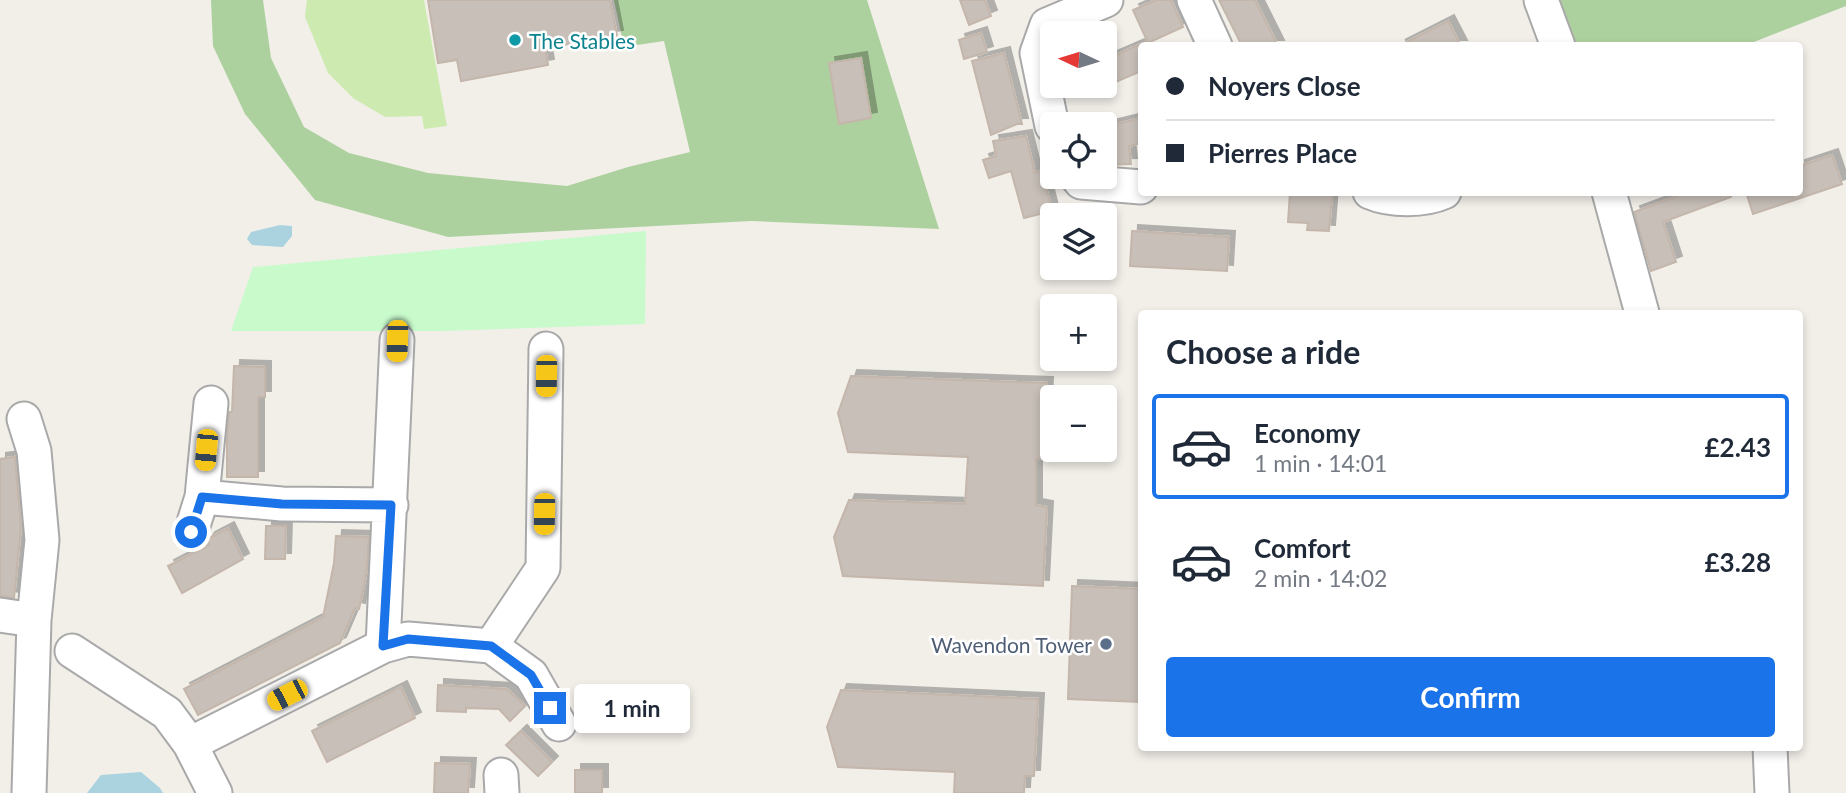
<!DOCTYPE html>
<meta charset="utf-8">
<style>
:root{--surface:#fff;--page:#f2f2f3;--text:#1f2937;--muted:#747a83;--line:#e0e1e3;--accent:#1a73e8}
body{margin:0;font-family:Lato,sans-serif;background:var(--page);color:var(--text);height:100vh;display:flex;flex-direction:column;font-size:26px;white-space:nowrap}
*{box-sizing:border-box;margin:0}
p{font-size:23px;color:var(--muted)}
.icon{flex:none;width:38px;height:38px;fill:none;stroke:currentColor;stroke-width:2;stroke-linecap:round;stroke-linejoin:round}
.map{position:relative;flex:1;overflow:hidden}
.side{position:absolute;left:1138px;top:310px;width:665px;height:441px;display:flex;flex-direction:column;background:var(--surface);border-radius:7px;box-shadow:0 4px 10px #0003}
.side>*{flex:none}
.top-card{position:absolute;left:1138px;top:42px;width:665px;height:154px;border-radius:7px;box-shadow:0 4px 10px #0003;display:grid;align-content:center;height:154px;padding:0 28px;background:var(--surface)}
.needle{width:46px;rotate:274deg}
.controls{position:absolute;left:1040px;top:21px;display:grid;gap:14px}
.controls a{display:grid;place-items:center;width:77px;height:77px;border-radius:7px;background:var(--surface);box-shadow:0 4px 10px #0003;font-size:35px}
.end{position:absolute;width:32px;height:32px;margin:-16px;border:9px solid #1a73e8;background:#fff;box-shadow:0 0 0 4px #fff}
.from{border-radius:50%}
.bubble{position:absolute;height:49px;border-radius:7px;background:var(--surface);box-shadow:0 4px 10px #0003;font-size:23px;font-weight:700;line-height:49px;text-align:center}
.car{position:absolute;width:21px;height:42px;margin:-21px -10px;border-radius:9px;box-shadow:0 0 5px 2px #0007;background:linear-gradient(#f5c518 24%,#345 0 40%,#f5c518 0 76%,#345 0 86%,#f5c518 0)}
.top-card b{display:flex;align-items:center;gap:24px;height:66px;font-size:26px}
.top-card b+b{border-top:2px solid var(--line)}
.top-card i{width:18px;height:18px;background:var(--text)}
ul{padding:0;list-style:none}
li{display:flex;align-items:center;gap:21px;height:105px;margin:0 14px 10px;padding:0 14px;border:4px solid transparent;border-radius:7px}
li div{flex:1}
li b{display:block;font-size:26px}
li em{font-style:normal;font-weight:700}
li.active{border-color:var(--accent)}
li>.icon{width:63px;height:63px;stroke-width:1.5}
h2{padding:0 28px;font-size:32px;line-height:84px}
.primary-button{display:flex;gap:14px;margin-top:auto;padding:14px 28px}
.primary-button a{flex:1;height:80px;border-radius:7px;background:var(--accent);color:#fff;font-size:28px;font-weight:700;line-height:80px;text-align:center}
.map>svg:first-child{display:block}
.grass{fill:#cdebb0}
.forest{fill:#add19e}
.park{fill:#c8facc}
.water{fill:#aad3df}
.building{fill:#c7bfb8;stroke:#c4b6ab;stroke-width:2;filter:url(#shadow)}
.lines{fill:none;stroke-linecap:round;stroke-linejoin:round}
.minor-casing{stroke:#a9a9a9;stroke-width:37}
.minor{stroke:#fff;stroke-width:33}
.route{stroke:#1a73e8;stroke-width:9}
.culture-dot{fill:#0f9aa8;stroke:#fff;stroke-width:2.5}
.service-dot{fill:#5c6f8a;stroke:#fff;stroke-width:2.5}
.labels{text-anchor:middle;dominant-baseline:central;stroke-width:5;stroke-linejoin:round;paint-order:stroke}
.culture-label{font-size:21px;fill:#0d838f;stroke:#fff;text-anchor:start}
.service-label{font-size:21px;fill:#4e5e75;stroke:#fff;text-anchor:end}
</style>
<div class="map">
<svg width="1846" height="793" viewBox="0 0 1846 793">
<defs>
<filter id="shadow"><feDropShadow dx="6" dy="-6" stdDeviation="0" flood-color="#0004"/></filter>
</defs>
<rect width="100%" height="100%" fill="#f2efe9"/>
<path class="grass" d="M307 0H424L447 126 424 129 422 116 385 117 353 98 328 73 305 17Z"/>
<path class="forest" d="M211 0H263L271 58 304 127 349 153 428 173 567 186 628 167 690 152 664 41 624 47 614 0H867L939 229 751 221 448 237 315 200 245 114 213 46Z
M1549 0H1846V6L1746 45 1571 46Z"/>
<path class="park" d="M646 231 645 324 443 331H231L253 267Z"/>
<path class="water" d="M280 225 292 226V236L283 247 252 245 247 239 251 232Z
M141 772 160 788 163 793H87L101 775Z"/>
<path class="building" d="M428 0H610L617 36 545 48 548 65 461 81 457 60 438 63Z
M960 0H985L991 16 969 25Z
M1156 0H1171L1183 27 1148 43 1133 10Z
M1219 0H1255L1278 46H1242Z
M1448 21 1461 46H1399Z
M981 33 987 52 964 59 959 40Z
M1141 44V71L1104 87V60Z
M1004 53 1022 124H1017L991 135 972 61Z
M861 58 871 118 839 124 829 63Z
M1141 118V143L1129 146 1131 164 1104 165V127Z
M1026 136 1035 173 1042 171 1052 211 1024 218 1011 171 989 178 983 160 996 156 993 141Z
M1832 155 1842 184 1753 214 1746 192H1799V166Z
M1290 192 1332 194 1329 231 1307 230 1308 223 1288 222Z
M1688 192H1729L1731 197 1663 222 1676 262 1651 271 1634 212Z
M1132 231 1229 237 1227 271 1130 266Z
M234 366 265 367V397H258V477H227V436L229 412H232Z
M851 376 1047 383 1044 458 1036 459V505L1047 507 1043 586 843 576 834 537 849 500 965 504 968 457 848 452 838 413Z
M15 457 21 526 14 598 0 596V459Z
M266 526H286L285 559H265Z
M228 528 243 559 182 593 168 566 209 545 207 541 209 538Z
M336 536 369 537 367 570 359 609 355 608 340 643 198 715 184 689 323 617 334 563Z
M1072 586 1141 589V702L1068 699Z
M438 685 507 689 525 706 510 721 499 709 466 708V712L437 711Z
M401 687 415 718 327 762 312 731Z
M841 690 1038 699 1034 776H1025L1024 793H954L955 772 838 767 827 727Z
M521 731 552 762 538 776 506 745Z
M435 763 470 764 468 793H434Z
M575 770H602V793H575Z"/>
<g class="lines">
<defs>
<path id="minor" d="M1194 0 1215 46
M1541 0 1558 46
M1052 126 1037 53 1047 25 1106 0
M1077 177 1081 182 1141 187
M1370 192C1391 201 1424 201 1444 192
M1609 192 1642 313
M211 403 202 497 282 504 391 505
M24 419 34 451 42 540 34 620 29 793
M191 532 202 497
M0 615 34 620
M383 646 408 639 491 646 531 675 559 724
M491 646 543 568 546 349
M72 651 167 713 190 744 215 793
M190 744 383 646 397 340
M1770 747 1772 793
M501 775 502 793"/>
</defs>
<use href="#minor" class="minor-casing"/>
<use href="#minor" class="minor"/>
</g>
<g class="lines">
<path class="route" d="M191 532 202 497 282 504 391 505 383 646 408 639 491 646 531 675 550 708"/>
</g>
<circle class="culture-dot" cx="515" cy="40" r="7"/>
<circle class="service-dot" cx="1106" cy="644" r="7"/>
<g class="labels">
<g class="culture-label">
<text x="529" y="40">The Stables</text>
</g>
<g class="service-label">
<text x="1092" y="644">Wavendon Tower</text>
</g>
</g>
</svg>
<div class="controls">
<a><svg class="needle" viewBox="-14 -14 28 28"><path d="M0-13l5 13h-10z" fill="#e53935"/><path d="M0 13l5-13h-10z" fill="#747a83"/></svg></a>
<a><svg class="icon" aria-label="locate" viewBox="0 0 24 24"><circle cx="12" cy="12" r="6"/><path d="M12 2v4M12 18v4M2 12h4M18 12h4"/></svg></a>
<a><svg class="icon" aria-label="layers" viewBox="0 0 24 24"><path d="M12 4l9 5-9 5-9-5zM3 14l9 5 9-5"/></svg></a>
<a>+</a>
<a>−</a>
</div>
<i class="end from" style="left:191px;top:532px"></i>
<i class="end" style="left:550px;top:708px"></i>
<div class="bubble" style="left:574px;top:684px;width:116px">1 min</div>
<i class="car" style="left:397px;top:341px;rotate:182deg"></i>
<i class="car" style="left:546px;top:376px;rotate:181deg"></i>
<i class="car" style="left:206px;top:450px;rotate:185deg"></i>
<i class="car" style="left:544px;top:514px;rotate:181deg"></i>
<i class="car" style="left:287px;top:695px;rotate:243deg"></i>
<div class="top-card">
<b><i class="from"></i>Noyers Close</b>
<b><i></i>Pierres Place</b>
</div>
<section class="side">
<h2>Choose a ride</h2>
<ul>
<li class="active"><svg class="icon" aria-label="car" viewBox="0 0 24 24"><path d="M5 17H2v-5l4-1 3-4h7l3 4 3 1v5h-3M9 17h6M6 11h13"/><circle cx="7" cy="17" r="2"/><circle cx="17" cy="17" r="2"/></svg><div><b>Economy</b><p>1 min · 14:01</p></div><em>£2.43</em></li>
<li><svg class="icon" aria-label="car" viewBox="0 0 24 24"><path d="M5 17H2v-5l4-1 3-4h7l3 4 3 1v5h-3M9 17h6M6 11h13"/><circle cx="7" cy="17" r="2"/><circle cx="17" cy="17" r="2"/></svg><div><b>Comfort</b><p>2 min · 14:02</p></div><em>£3.28</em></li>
</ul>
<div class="primary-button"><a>Confirm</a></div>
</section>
</div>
